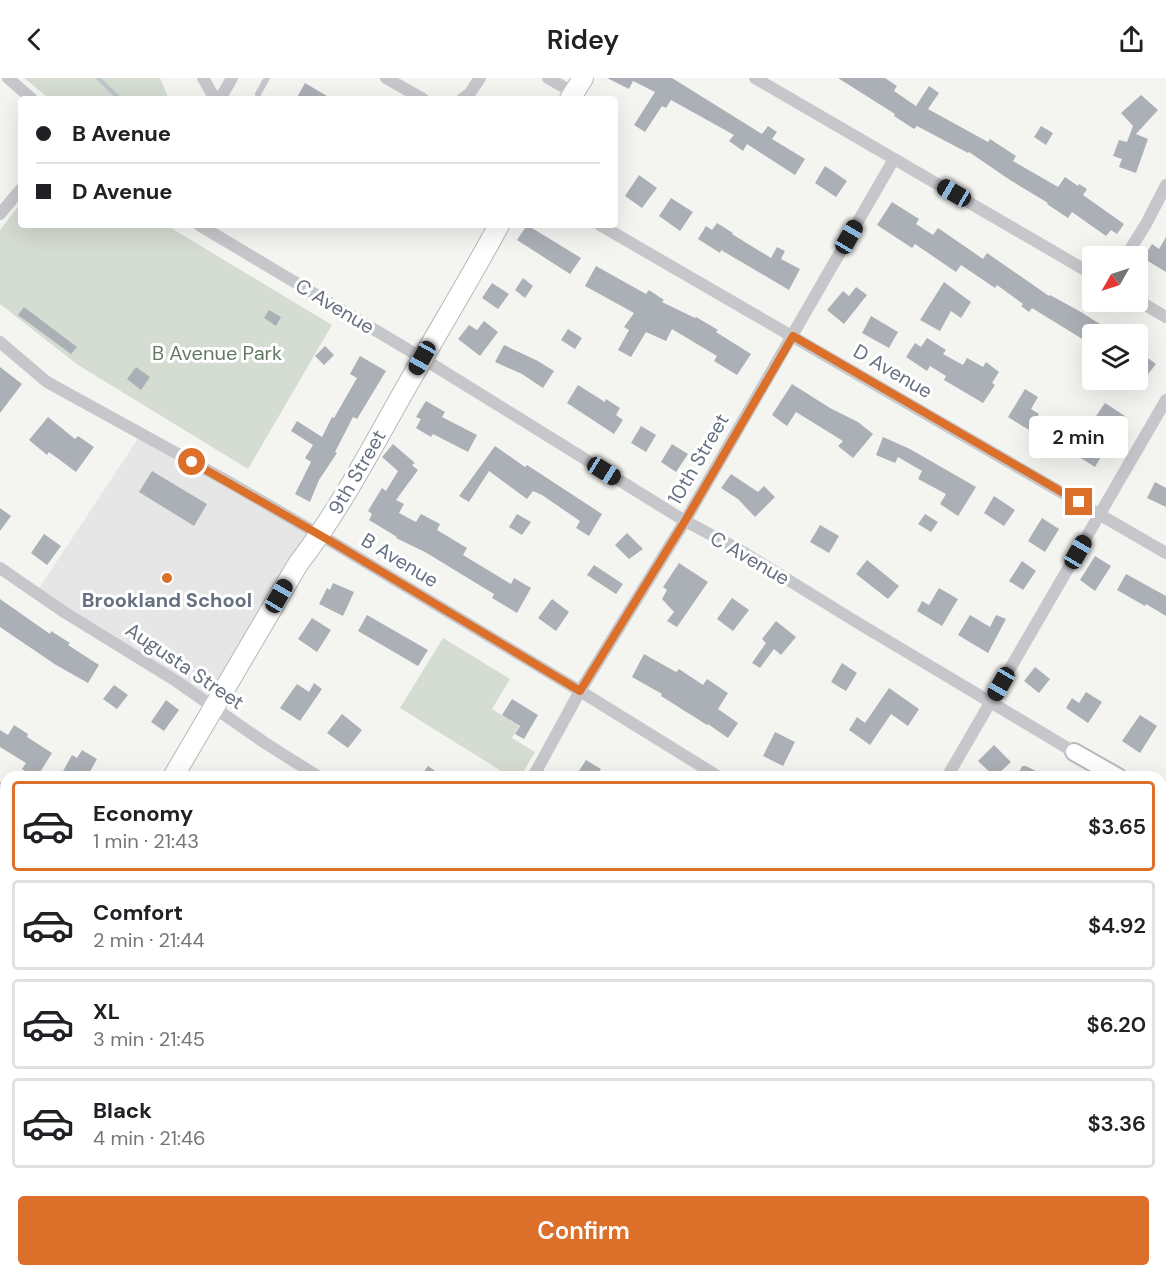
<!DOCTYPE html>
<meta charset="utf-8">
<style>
:root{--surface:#fff;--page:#f2f2f2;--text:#202124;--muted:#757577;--line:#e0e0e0;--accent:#dc6f2a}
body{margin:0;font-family:"DM Sans",sans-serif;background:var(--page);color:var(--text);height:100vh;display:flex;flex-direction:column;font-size:22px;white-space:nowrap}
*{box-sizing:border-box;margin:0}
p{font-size:20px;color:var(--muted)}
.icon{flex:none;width:33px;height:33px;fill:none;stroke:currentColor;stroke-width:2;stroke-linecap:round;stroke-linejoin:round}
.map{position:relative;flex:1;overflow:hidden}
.side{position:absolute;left:0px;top:693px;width:1167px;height:506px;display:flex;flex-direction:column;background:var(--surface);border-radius:18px 18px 0 0;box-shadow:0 6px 24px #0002}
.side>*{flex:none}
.guide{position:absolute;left:18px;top:18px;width:600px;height:132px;border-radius:6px;box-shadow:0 6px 24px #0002;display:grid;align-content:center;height:132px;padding:0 18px;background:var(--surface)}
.needle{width:39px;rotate:231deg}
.fabs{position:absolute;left:1082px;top:168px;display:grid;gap:12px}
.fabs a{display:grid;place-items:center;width:66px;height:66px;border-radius:6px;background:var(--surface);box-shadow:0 6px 24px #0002;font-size:30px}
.end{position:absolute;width:27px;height:27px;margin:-14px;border:8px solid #dc6f2a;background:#fff;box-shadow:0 0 0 3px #fff}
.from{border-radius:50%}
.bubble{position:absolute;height:42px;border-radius:6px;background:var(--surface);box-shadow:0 6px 24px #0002;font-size:20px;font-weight:600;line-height:42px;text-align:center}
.car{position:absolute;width:18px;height:36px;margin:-18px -9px;border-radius:8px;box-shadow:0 0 4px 2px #0007;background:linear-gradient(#222 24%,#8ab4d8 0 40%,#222 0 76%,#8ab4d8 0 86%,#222 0)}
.guide b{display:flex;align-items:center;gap:21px;height:57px;font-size:22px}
.guide b+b{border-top:2px solid var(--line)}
.guide i{width:15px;height:15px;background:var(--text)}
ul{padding:10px 0 0;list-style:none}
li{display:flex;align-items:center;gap:18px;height:90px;margin:0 12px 9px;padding:0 6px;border:3px solid var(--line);border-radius:6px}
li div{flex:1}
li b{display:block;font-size:22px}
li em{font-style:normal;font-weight:600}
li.active{border-color:var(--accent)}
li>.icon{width:54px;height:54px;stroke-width:1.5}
.action{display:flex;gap:12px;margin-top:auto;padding:12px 18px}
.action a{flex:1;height:69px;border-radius:6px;background:var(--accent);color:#fff;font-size:24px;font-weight:600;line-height:69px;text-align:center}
header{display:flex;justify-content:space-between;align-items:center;height:78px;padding:0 18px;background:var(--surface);font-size:27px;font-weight:600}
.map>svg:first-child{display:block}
.built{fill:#e5e6e5}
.green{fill:#d5dcd2}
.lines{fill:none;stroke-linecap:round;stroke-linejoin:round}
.stream{stroke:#bdc5ca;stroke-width:4}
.building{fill:#abb0b7}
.secondary-casing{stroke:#b7babf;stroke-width:20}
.primary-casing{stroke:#b6b8bc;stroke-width:22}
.lane{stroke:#c5c7cb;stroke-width:6}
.street{stroke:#c5c7cb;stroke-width:12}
.secondary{stroke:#fff;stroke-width:16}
.primary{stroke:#fff;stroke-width:20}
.route{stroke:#dc6f2a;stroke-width:8}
.poi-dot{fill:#dc6f2a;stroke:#fff;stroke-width:2}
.labels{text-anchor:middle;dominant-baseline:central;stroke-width:6;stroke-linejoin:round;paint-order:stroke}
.street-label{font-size:20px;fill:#657081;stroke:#fff}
.park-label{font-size:20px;fill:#647963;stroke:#fff}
.poi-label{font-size:20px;font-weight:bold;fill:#657081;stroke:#fff}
</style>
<header><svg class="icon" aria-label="back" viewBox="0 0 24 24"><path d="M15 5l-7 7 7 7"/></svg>Ridey<svg class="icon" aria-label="share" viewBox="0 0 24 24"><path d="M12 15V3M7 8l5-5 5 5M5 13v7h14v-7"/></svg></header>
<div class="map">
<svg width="1166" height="1198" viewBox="0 0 1166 1198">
<rect width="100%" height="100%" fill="#f4f5f1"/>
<path class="built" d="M141 356 320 457 214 630 36 515Z"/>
<path class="green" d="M24 0H160L169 21H50Z
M21 125V147H166L332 247 248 391 78 287 0 226V152Z
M443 560 510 601 492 631 519 648 512 660 535 674 520 699H511L400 630Z"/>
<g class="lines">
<path class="stream" d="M98 0 120 21"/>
</g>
<path class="building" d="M607 0H672L762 56 768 48 777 54 772 61 805 81 795 97 747 66 743 73 729 63 734 57 671 22 666 30 662 28 645 54 634 47 655 14 633 3 629 11Z
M838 0H885L897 8 894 13 916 28 929 8 939 15 928 31 988 64 990 61 1016 78 1013 83 1058 109 1065 99 1078 108 1079 106 1087 111 1083 117 1124 146 1117 156 1111 152 1106 158 1072 134 1068 140 1047 126 1048 125 1010 102 969 74 968 75 917 48 914 51 894 38 895 36Z
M305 5 332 21H296Z
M1141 17 1158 32 1136 56 1148 61 1136 95 1119 89 1122 81 1113 78 1119 62 1127 64 1133 48 1121 35Z
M1041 48 1053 55 1046 67 1034 59Z
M825 88 847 103 836 119 815 105Z
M639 97 657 110 642 130 625 118Z
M671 120 693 134 680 153 659 138Z
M892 124 919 141 916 146 933 157 938 150 983 181 987 175 1049 218 1050 217 1081 234 1106 250 1102 256H1092V267L1032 230 1029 234 1021 228 1023 226 997 207 995 210 961 187 956 194 915 166 912 170 877 147Z
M717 145 733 155 732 156 771 180 777 169 785 173 781 181 800 191 789 212 721 172 720 175 698 161 706 148 712 152Z
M527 147 581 180 570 196 517 162Z
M1166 159V194L1143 180 1152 166 1159 171Z
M596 188 646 216 649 212 664 222 662 224 695 240 696 239 718 252 716 254 751 276 737 297 714 283 717 278 672 251 666 263 646 254 631 279 618 272 629 252 624 249 634 235 585 208Z
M523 200 533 208 525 220 515 212Z
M944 204 971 224 961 240 951 233 940 253 920 242Z
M492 205 509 216 498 231 482 220Z
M856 209 867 217 844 246 827 232 843 213 849 218Z
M24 229 77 269 71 276 18 237Z
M269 232 281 239 276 248 264 240Z
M871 238 898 254 889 270 862 255Z
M484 243 498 254 480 278 458 261 469 247 477 252Z
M568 251 582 260 575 271 561 262Z
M927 260 946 272 943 276 963 287 967 280 983 289 986 284 999 294 992 305 995 307 983 325 944 302 946 298 930 288 927 293 906 279 915 265 921 269Z
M504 267 538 283 554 293 543 310 522 296 495 284Z
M325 268 334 277 324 287 315 278Z
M1137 272 1156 286 1145 300 1137 294Z
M360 278 386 293 357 341 353 339 335 374 337 375 319 402 310 424 295 416 311 384 305 380 313 367 291 353 297 343 322 359 332 339 334 340 357 300 350 296Z
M0 289 22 306 0 335Z
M136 289 150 299 141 312 127 301Z
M792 306 830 330 858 344 873 356 853 380 838 368 843 363 796 334 787 348 772 337Z
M578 307 605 324 606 321 620 330 616 337 623 342 614 356 567 325Z
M1025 311 1038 319 1031 331 1039 336 1029 352 1008 339Z
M426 323 445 334 442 339 477 357 468 374 433 356 431 359 416 350 421 341 416 339Z
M1105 325 1125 338 1095 389 1071 374 1079 361 1087 366 1102 341 1096 338Z
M48 339 75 361 78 358 94 369 76 394 49 374 47 377 29 362Z
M641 348 656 357 646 374 631 365Z
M883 359 910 371 976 409 958 438 940 426 946 416 918 401 922 393 898 379 895 385 876 377Z
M393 366 415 385 412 387 418 392 396 422 404 426 399 435 416 444 421 436 440 446 437 452 467 470 463 477 511 506 514 500 531 510 517 535 492 520 494 516 425 474 396 460 397 459 369 442 372 436 368 433 382 410 386 413 398 393 382 379Z
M672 366 688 376 676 394 661 384Z
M495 368 525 389 527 387 602 436 589 458 576 450 580 443 542 417 533 413 527 421 489 393 469 424 459 418Z
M152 393 207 426 194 448 139 414Z
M731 396 758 414 764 408 775 419 755 439 738 421 721 410Z
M1155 404 1166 410V429L1147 420Z
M994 418 1015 432 1004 448 984 435Z
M0 430 11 438 0 453Z
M517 436 531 444 522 457 509 449Z
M925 436 938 444 931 454 918 446Z
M1042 440 1059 451 1045 474 1028 463Z
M820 447 839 458 829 475 810 464Z
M627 455 643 471 629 481 615 467Z
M44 456 61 468 47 487 31 475Z
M1095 478 1111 488 1095 513 1080 502Z
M867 482 899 508 888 521 856 496Z
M1022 483 1036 493 1023 512 1009 503Z
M679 485 708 504 677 549 667 543 674 534 662 521 667 512 663 509Z
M594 487 623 506 616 516 587 497Z
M1126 496 1166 518V538L1146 526 1145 528 1117 512Z
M333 505 354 514 343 538 319 526 327 510 330 512Z
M939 510 958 521 942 548 917 533 922 523 929 527Z
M732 520 749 532 733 553 717 541Z
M0 521 50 556 51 553 70 565 68 567 99 587 88 605 56 587 0 549Z
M552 521 569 534 556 553 538 540Z
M367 537 428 572 418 588 358 553Z
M970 537 990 549 996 537 1006 541 988 575 958 557Z
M312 540 331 552 317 574 298 561Z
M776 543 796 559 781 577 774 571 760 590 752 585 766 565 762 561Z
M644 576 676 594 679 591 703 607 707 601 728 615 718 631 738 645 728 660 708 646 707 647 661 618 662 616 632 599Z
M842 585 857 595 846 613 831 604Z
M1035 589 1050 601 1039 615 1024 603Z
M314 605 322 611 300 643 280 630 297 606 309 614Z
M114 607 128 617 117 631 103 621Z
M889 610 919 631 908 648 891 636 870 667 849 652 857 639 865 645Z
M1086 614 1102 624 1088 645 1066 630 1072 620 1079 625Z
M512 621 538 637 524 661 515 656 520 648 502 637Z
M166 622 179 632 164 653 151 644Z
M342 636 362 652 348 670 327 655Z
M1140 637 1157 648 1140 675 1122 663Z
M14 647 28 656 27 659 52 675 37 699H34L22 691 26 685 0 669V652L8 657Z
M775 654 795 664 783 688 763 678Z
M994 667 1011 684 995 699 978 683Z
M82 672 97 681 87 699H69L62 695 72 677 77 680Z
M586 682 601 691 596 699H575Z
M428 688 444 699H420Z
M1022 688H1026L1048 699H1017Z"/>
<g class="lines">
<defs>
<path id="secondary" d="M1074 674 1118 699
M1161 724 1166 727
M1161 1030 1166 1022
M1049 1198 1052 1192
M1074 1198 1078 1192"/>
<path id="primary" d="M570 21 583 0
M173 699 298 486C341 430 373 367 408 306 438 253 470 201 499 147
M0 906 6 909
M0 946 6 940
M1161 1047 1166 1045
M528 1192 542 1198
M807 1198 825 1192"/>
</defs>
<use href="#secondary" class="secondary-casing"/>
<use href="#primary" class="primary-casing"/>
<path class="lane" d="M258 16 267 0
M0 880 6 873
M221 1192 230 1198
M262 1192 269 1198
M353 1198 357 1192
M457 1198V1192"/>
<path class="street" d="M8 0 32 21
M203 0 215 21
M386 0 423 21
M548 0 574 15
M755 0 1092 196
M220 21 232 0
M462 21 470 15 480 0
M0 136 21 111
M199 147 422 280 685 443 738 471 858 545 1074 674
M600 147 1166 475
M1126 178 1146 146 1166 107
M1137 222 1166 239
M0 264 47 304 227 403 332 464 580 613 719 699
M0 490 64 534 176 603 265 665 319 699
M533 699 580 613 685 443 894 81
M947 699 1166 322
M0 710 6 713
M1161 960 1166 963
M1161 1187 1166 1190
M875 1192 886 1198
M0 1197 2 1198
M186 1198 189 1192"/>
<use href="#secondary" class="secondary"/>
<use href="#primary" class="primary"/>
</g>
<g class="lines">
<path class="route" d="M192 384 332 464 580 613 685 443 793 258 1079 424"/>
</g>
<circle class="poi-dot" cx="167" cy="500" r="6"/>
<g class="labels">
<g class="street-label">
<text transform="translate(335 228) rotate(31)">C Avenue</text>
<text transform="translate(893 293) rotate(30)">D Avenue</text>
<text transform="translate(698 381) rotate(-60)">10th Street</text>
<text transform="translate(357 394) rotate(-60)">9th Street</text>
<text transform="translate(750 480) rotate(30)">C Avenue</text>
<text transform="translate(400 482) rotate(31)">B Avenue</text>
<text transform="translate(185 588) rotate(34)">Augusta Street</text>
</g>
<g class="park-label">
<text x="217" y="275">B Avenue Park</text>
</g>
<g class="poi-label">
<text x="167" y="522">Brookland School</text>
</g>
</g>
</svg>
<div class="fabs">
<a><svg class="needle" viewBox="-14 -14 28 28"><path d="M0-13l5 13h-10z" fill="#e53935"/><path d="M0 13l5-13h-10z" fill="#757577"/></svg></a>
<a><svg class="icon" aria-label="layers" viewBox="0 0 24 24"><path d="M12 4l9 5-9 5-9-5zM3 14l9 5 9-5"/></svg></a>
</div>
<i class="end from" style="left:192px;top:384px"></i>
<i class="end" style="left:1079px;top:424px"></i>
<div class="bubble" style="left:1029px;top:338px;width:99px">2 min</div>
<i class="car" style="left:954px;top:115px;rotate:300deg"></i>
<i class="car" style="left:849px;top:159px;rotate:30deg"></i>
<i class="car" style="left:422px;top:280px;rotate:209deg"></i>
<i class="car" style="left:604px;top:393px;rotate:122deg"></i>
<i class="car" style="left:1078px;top:474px;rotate:30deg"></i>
<i class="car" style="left:279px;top:518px;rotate:30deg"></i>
<i class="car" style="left:1001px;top:606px;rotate:210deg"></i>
<div class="guide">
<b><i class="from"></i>B Avenue</b>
<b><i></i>D Avenue</b>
</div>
<section class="side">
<ul>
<li class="active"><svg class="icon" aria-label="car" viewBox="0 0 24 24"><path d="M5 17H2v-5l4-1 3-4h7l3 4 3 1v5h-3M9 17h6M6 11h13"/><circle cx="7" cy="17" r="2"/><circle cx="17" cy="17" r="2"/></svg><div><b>Economy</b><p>1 min · 21:43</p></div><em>$3.65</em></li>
<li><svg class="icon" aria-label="car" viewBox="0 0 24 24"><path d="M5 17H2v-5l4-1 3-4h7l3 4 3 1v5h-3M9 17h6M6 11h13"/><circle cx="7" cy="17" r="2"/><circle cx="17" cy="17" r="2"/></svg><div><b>Comfort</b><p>2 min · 21:44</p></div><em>$4.92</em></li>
<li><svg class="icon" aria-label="car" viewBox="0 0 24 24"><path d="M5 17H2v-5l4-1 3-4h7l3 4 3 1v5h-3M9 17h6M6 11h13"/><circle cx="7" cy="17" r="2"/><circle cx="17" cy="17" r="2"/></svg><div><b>XL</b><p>3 min · 21:45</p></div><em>$6.20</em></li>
<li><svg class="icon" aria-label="car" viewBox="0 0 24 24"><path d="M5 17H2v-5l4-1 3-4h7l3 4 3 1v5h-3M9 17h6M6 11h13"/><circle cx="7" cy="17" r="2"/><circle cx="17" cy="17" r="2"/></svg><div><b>Black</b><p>4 min · 21:46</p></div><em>$3.36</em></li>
</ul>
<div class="action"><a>Confirm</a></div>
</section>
</div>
